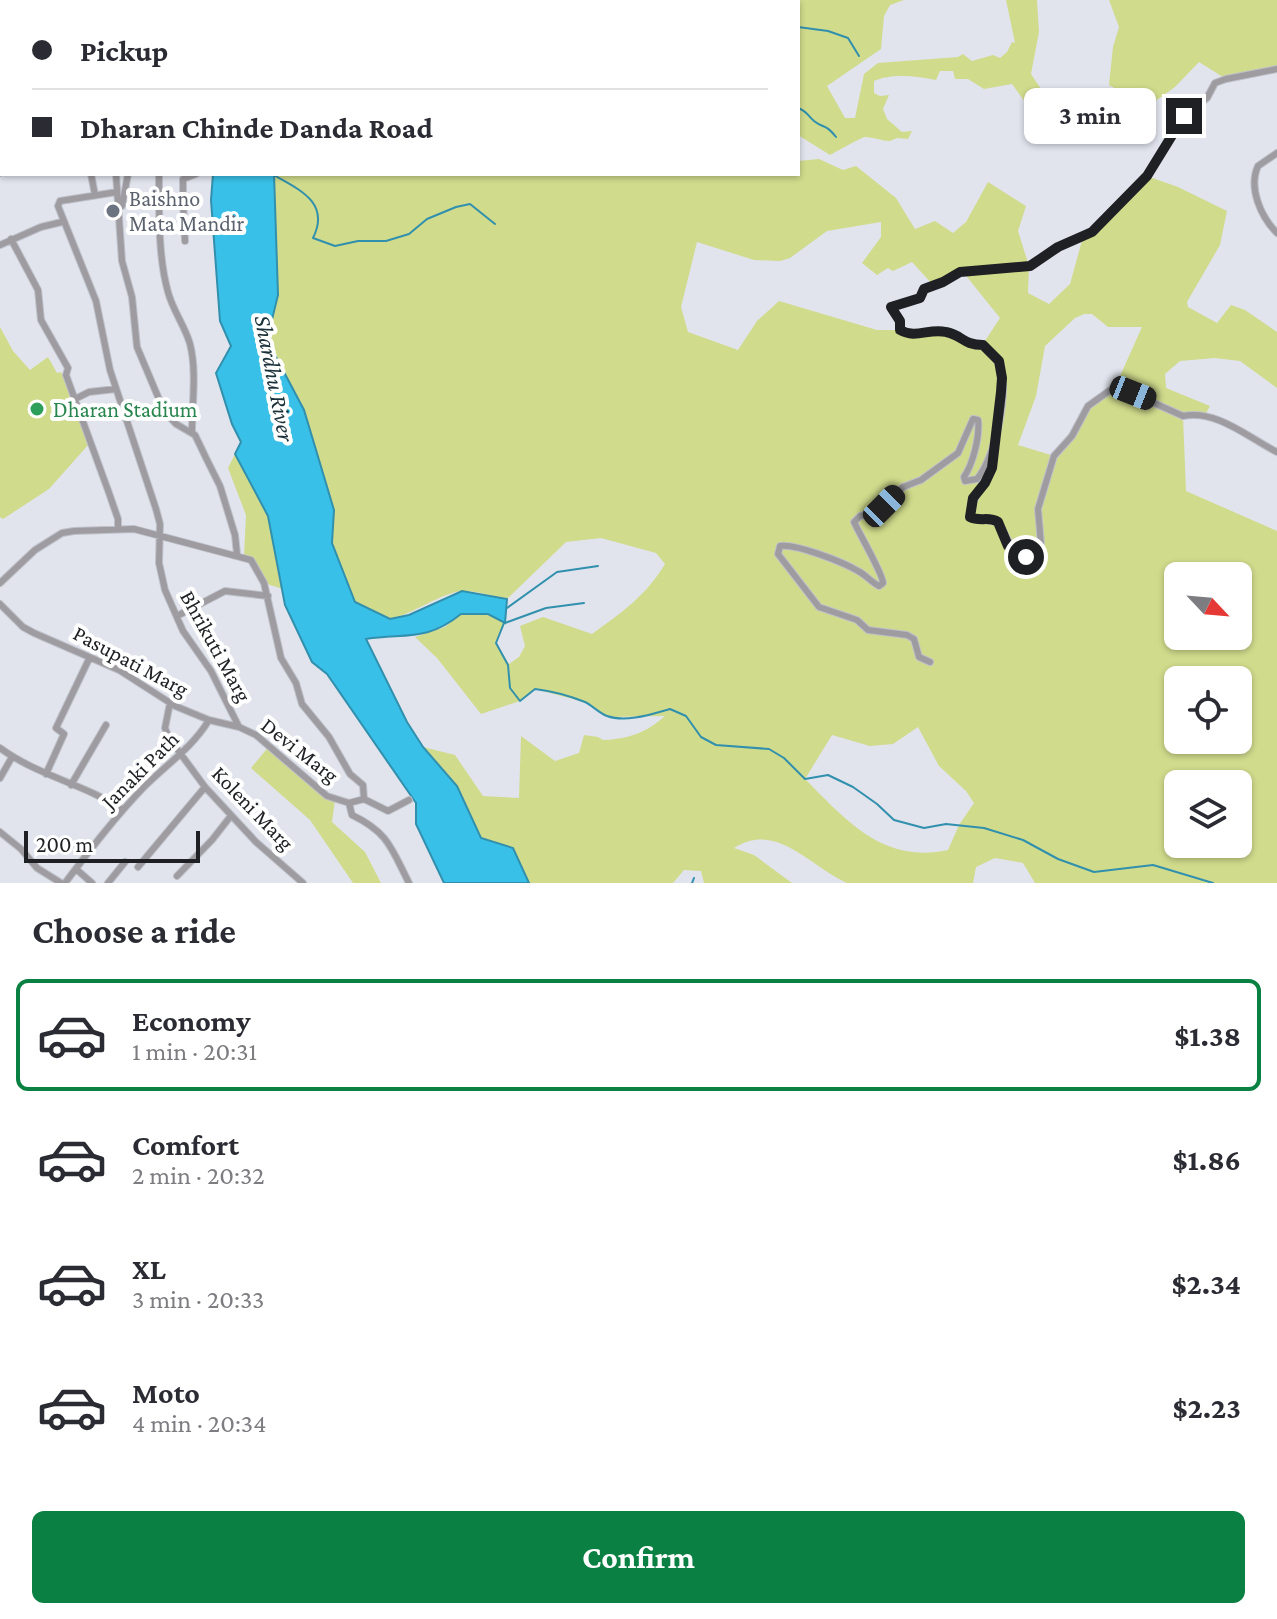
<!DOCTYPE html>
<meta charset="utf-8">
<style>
:root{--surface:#fff;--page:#f7f7f7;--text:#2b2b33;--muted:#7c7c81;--line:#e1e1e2;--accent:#0b8043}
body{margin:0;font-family:"Crimson Pro",serif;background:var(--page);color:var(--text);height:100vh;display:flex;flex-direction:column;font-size:30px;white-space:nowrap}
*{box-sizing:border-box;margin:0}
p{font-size:26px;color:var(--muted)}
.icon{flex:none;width:44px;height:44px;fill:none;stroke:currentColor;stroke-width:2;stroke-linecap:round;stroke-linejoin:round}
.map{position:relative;height:883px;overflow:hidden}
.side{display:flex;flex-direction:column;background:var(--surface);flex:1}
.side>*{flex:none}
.hud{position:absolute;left:0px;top:0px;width:800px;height:176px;box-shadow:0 2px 6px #0004;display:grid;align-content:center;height:176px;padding:0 32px;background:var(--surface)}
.needle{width:52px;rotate:116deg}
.fabs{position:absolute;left:1164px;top:562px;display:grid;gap:16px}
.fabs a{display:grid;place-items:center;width:88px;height:88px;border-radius:12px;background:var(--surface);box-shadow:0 2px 6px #0004;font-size:40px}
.scale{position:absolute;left:24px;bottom:20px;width:176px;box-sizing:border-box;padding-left:8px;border:4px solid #1e2023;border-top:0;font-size:22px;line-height:28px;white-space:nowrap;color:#1e2023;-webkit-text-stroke:6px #fff;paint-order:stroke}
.end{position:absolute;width:36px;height:36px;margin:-18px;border:10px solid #1e2023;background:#fff;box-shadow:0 0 0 4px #fff}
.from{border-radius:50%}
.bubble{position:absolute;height:56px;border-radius:12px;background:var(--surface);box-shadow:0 2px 6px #0004;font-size:26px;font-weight:700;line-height:56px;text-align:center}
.car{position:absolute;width:24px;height:48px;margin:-24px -12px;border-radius:10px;box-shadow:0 0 6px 2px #0007;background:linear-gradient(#222 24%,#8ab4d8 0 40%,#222 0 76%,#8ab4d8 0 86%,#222 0)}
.hud b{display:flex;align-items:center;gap:28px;height:76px;font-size:30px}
.hud b+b{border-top:2px solid var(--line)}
.hud i{width:20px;height:20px;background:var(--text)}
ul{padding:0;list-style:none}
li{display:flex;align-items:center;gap:24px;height:112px;margin:0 16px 12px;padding:0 16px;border:4px solid transparent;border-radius:12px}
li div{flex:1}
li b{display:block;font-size:30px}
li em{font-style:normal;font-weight:700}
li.active{border-color:var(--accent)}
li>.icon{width:72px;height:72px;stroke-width:1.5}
h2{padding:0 32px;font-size:36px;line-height:96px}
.action{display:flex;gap:16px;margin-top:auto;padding:16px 32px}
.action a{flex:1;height:92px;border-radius:12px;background:var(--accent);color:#fff;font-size:32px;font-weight:700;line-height:92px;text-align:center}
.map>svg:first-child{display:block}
.green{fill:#d0db8c;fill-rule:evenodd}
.water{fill:#39c0e8;stroke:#3190ad;stroke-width:2}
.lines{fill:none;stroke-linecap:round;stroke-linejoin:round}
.stream{stroke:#3190ad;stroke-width:2}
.street-casing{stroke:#bec1c9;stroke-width:8}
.street{stroke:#9e9ca0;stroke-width:6}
.route{stroke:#1e2023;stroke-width:10}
.worship-dot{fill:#6b7280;stroke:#fff;stroke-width:3}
.leisure-dot{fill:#2e9e5b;stroke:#fff;stroke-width:3}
.labels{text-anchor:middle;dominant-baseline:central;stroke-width:8;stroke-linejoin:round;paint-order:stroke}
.worship-label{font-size:22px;fill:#5b616d;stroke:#fff;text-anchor:start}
.leisure-label{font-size:22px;fill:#27864d;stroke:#fff;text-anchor:start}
.street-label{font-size:22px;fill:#1e2023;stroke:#fff}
.water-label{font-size:24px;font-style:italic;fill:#1b3139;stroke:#fff}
</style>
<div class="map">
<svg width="1277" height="883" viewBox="0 0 1277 883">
<rect width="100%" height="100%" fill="#e1e4ed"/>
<path class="green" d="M595 0H904L890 5 884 16 881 49 827 86 845 118H855L864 74 878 63 958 57 963 54 972 61 993 55 1000 58 1007 52 1012 42 1015 43 1006 0H1037L1039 32 1031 74 1041 89 1030 109 1012 84 984 89 968 79H955L953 71H940L936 80C917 76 892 73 874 81V93L880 96 889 95 883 109 887 119 902 132 912 131 908 139 897 138 890 141C882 141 873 137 865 137 860 138 836 152 830 155L798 135V2Z
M1109 0H1277V69L1226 79 1199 62 1175 87 1147 107 1109 85 1113 47 1119 27Z
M819 159 843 170 856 166 896 198 915 229 935 221 953 233 966 222 988 182 1026 206 1018 231 1029 266 1028 293 1049 304 1070 284 1083 237 1147 176 1178 187 1227 211 1220 245 1187 302 1188 307 1217 323 1231 305 1245 310 1277 332V388L1240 361 1215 358 1180 361 1165 374 1166 388 1210 406 1204 417 1183 416 1186 491 1277 531V883H1035L1023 863 995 858 976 867 973 883H847C808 865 776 821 734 848L754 855 792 883H704L701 871 684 870 673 883H529L513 848 481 838 457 786 423 747 455 755 483 796 519 798 521 736 555 761 579 753 584 735 598 737 603 740C628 739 646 733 665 716L609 717 584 702 535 689 520 701 481 714 437 658 415 637 445 627 461 614H488L505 623 496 643 509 664 519 657 525 646 520 626 543 617 592 634C622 612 645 597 665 564L656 553 601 538 566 542 507 599C494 597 476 590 462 591 441 593 413 614 390 619L355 602 331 543 334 510 304 410 267 340 278 295 274 174H798V161ZM881 222V237L862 263 877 275 888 268 893 271 912 262 933 285 963 272 1000 318 983 344 941 331 909 335 900 330H877L779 301 757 321 738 350 688 332 681 307 697 242 754 260 780 261 790 258 827 231ZM1084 314H1092L1108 327H1142L1116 385 1084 412 1072 436 1054 456 1018 445 1036 396 1045 346 1075 318ZM1178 576H1238V636H1178ZM1178 680H1238V740H1178ZM918 727 939 766 966 791 974 803 959 825 948 850C883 864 847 821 805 779L832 735 870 746 893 744ZM1178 784H1238V844H1178Z
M0 327 13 351 30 370 48 357 57 373 61 372 89 444 49 489 3 519 0 517Z
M235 454 268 516 283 589 264 583 257 569 244 556 246 515 228 468Z
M270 745 335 800 332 822 365 852 381 883H353L310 820 251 768Z"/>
<path class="water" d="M213 174H274L278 295 267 340 304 410 334 510 332 543 355 602 390 619 409 615 462 591 507 599 505 623 488 614H461C426 642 406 633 366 639L407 722 423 747 457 786 481 838 513 848 529 883H444L416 824V803L327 674 312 662 285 605 268 516 235 454 241 442 232 424 216 373 231 346 220 321 211 200Z"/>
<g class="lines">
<path class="stream" d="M337 0 342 2
M672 0 676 2
M740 0 746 2
M425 2 427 0
M798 27 828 31 848 38 859 56
M798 108C807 111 807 115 814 121 824 129 825 123 836 137
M272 174C298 189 331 202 313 238L335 246 358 241H386L409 234 427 219 456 207 470 204 495 224
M507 608 557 572 598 566
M504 623 496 643 508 665 510 688 520 701 535 689C551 691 570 696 585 702 593 706 599 713 607 716 626 723 652 714 670 709L686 716 701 737 716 745 769 749 784 758 805 779 828 775 853 787 877 804 894 820 924 828 946 824 984 828 1023 840 1058 859 1094 872 1153 865 1213 883
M505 623 546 608 584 603
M692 883 694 878"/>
<defs>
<path id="street" d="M40 0 41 2
M182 0 183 2
M54 2 60 0
M111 2V0
M0 38 2 42
M0 119 2 122
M1277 153 1258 166C1248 188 1261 217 1277 233
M0 173 2 171
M91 174 95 195
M116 174 122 261 132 297 137 347 164 411 176 424 195 435 208 462 220 486 235 535 237 554
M159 174C159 210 158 257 168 292 173 311 185 326 190 344 197 371 192 404 192 432
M117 192 60 201 58 206 96 301 110 370 156 509 160 524 159 563 165 590 183 631 211 671 239 727
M183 200 185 241
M161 204 183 200V179L196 174
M122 206 128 174
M11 239 38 290 41 320 68 368 66 375 109 493 118 519V528
M0 245 41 227 62 222
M75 399 89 392 116 389
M992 455C993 481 970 493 970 517L998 522C1009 538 1009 557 1034 557L1041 544 1038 509 1054 456 1072 436 1088 406 1116 386 1183 416C1216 409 1249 438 1277 452
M0 583 35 550 62 533 74 531 134 529 251 560 264 583 281 658 296 683 302 704 329 737 350 774 363 785 364 799
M0 604 23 627 34 633 119 670 175 706 209 720 239 727 256 735 327 796 349 803 364 799 388 811 409 800
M177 616 225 591 268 596
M930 662 919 657 914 639 907 635 868 630 857 620 819 607 778 554 780 546C797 544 843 562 858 571 866 575 871 582 879 586L883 583C883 574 860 535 854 522L860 516 874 513 903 487 921 480 958 453 973 419 978 420C980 436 973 464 964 477L965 481 977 479C995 456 1010 393 999 364 996 357 988 350 983 345 963 345 962 335 946 332 929 328 916 339 900 330V321L891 307 920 298 924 289 943 282 960 272 1030 266 1058 247 1092 232 1147 176 1184 116 1207 98 1215 83 1226 79 1277 69
M170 703 165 728 169 738 205 787 256 842 303 883
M0 748C38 776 85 784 123 810
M46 774 64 734 56 728 89 659
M0 778 12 757
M71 785 106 725
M349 803 352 815C389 833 391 848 409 883
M0 832 21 849 37 868 61 883
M138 867 205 787
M76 869 92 883
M177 876 212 840 230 817
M65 883C90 850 115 817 144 787 167 764 192 748 209 720
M108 883 125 862"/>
</defs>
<use href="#street" class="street-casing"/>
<use href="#street" class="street"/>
</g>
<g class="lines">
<path class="route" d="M1026 557 1008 546 998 522C989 516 980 522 970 517L973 498 985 483 992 468 1001 392 1002 378 999 361 983 345C963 345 962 335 946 332 929 328 916 339 900 330V321L891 307 920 298 924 289 943 282 960 272 1030 266 1058 247 1092 232 1147 176 1184 116"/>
</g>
<circle class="worship-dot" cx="113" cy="211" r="8"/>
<circle class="leisure-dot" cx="37" cy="409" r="8"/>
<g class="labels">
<g class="worship-label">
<text x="129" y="198">Baishno<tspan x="129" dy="25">Mata Mandir</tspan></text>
</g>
<g class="leisure-label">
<text x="53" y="409">Dharan Stadium</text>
</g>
<g class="street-label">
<text transform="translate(216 646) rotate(61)">Bhrikuti Marg</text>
<text transform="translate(131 661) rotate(28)">Pasupati Marg</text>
<text transform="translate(300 750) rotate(38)">Devi Marg</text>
<text transform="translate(140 770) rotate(-45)">Janaki Path</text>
<text transform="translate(253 808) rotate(46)">Koleni Marg</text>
</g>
<g class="water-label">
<text transform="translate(275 378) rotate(79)">Shardhu River</text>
</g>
</g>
</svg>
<div class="fabs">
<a><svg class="needle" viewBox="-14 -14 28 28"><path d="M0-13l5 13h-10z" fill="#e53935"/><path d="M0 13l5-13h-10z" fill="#7c7c81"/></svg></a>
<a><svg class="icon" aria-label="locate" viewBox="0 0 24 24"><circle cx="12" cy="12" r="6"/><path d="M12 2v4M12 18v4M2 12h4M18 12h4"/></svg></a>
<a><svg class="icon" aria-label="layers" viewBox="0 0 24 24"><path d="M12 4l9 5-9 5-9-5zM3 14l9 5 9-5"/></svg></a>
</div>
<div class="scale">200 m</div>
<i class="end from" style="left:1026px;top:557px"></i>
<i class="end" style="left:1184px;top:116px"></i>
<div class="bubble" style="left:1024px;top:88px;width:132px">3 min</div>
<i class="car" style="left:1133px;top:393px;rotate:112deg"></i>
<i class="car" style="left:884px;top:506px;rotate:45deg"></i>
<div class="hud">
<b><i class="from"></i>Pickup</b>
<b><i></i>Dharan Chinde Danda Road</b>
</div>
</div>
<section class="side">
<h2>Choose a ride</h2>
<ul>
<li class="active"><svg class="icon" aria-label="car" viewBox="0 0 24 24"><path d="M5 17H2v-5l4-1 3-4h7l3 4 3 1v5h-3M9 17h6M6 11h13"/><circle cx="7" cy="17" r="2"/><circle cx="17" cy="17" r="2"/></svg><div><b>Economy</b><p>1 min · 20:31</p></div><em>$1.38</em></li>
<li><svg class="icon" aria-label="car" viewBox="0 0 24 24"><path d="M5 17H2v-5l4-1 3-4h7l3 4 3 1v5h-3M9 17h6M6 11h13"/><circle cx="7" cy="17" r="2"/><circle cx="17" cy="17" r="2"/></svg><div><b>Comfort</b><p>2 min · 20:32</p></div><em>$1.86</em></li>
<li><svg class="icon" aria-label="car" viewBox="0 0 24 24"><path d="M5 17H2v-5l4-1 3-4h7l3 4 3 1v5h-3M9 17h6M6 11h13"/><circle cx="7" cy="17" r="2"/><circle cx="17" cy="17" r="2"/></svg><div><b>XL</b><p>3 min · 20:33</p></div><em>$2.34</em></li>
<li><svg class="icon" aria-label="car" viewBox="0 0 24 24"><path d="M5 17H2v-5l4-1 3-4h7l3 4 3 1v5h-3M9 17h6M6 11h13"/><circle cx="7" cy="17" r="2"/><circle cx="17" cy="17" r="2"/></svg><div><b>Moto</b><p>4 min · 20:34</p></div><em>$2.23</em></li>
</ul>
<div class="action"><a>Confirm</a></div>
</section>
